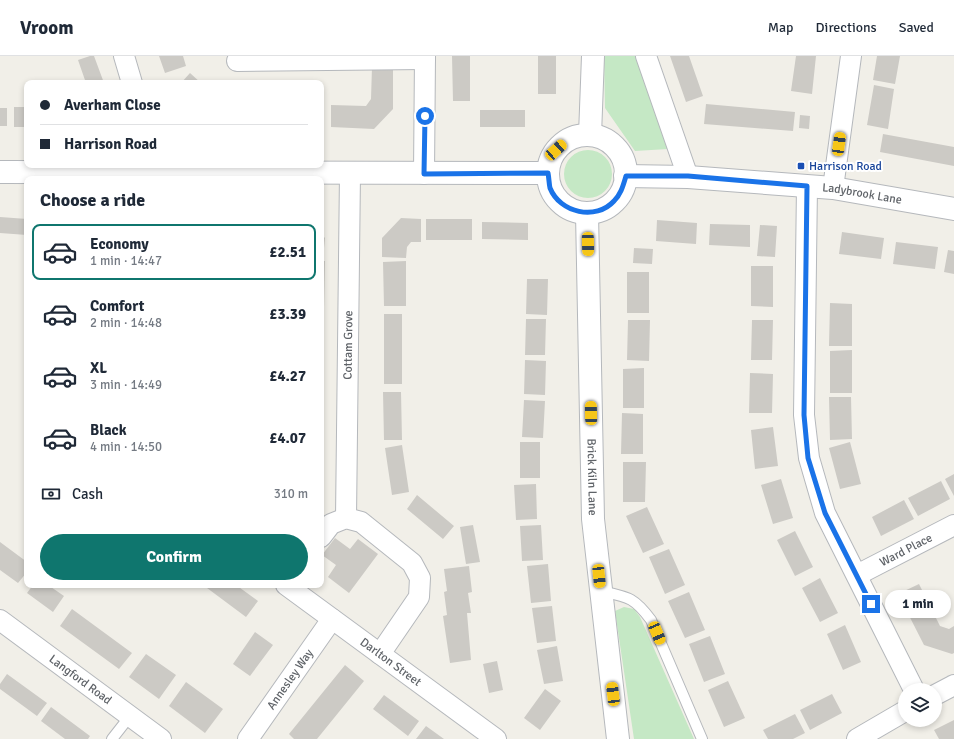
<!DOCTYPE html>
<meta charset="utf-8">
<style>
:root{--surface:#fff;--page:#f6f6f7;--text:#1f2937;--muted:#747a83;--line:#e0e1e3;--accent:#0f766e}
body{margin:0;font-family:Signika,sans-serif;background:var(--page);color:var(--text);height:100vh;display:flex;flex-direction:column;font-size:15px;white-space:nowrap}
*{box-sizing:border-box;margin:0}
p{font-size:13px;color:var(--muted)}
.icon{flex:none;width:22px;height:22px;fill:none;stroke:currentColor;stroke-width:2;stroke-linecap:round;stroke-linejoin:round}
.map{position:relative;flex:1;overflow:hidden}
.side{position:absolute;left:24px;top:120px;width:300px;height:412px;display:flex;flex-direction:column;background:var(--surface);border-radius:8px;box-shadow:0 2px 6px #0003}
.side>*{flex:none}
.hud{position:absolute;left:24px;top:24px;width:300px;height:88px;border-radius:8px;box-shadow:0 2px 6px #0003;display:grid;align-content:center;height:88px;padding:0 16px;background:var(--surface)}
.tools{position:absolute;left:898px;top:627px;display:grid;gap:8px}
.tools a{display:grid;place-items:center;width:44px;height:44px;border-radius:50%;background:var(--surface);box-shadow:0 2px 6px #0003;font-size:20px}
.end{position:absolute;width:18px;height:18px;margin:-9px;border:5px solid #1a73e8;background:#fff;box-shadow:0 0 0 2px #fff}
.from{border-radius:50%}
.bubble{position:absolute;height:28px;border-radius:14px;background:var(--surface);box-shadow:0 2px 6px #0003;font-size:13px;font-weight:800;line-height:28px;text-align:center}
.car{position:absolute;width:12px;height:24px;margin:-12px -6px;border-radius:5px;box-shadow:0 0 3px 1px #0007;background:linear-gradient(#f5c518 24%,#345 0 40%,#f5c518 0 76%,#345 0 86%,#f5c518 0)}
.hud b{display:flex;align-items:center;gap:14px;height:38px;font-size:15px}
.hud b+b{border-top:1px solid var(--line)}
.hud i{width:10px;height:10px;background:var(--text)}
ul{padding:0;list-style:none}
li{display:flex;align-items:center;gap:12px;height:56px;margin:0 8px 6px;padding:0 8px;border:2px solid transparent;border-radius:8px}
li div{flex:1}
li b{display:block;font-size:15px}
li em{font-style:normal;font-weight:800}
li.selected{border-color:var(--accent)}
li>.icon{width:36px;height:36px;stroke-width:1.5}
h2{padding:0 16px;font-size:18px;line-height:48px}
.pay{display:flex;align-items:center;gap:10px;height:44px;padding:0 16px;font-size:15px}
.pay p{margin-inline-start:auto}
.cta{display:flex;gap:8px;margin-top:auto;padding:8px 16px}
.cta a{flex:1;height:46px;border-radius:24px;background:var(--accent);color:#fff;font-size:16px;font-weight:800;line-height:46px;text-align:center}
header{display:flex;align-items:center;gap:24px;box-sizing:border-box;height:56px;padding:0 20px;background:var(--surface);border-bottom:1px solid var(--line)}
header strong{font-size:19px}
nav{display:flex;gap:22px;margin-inline-start:auto;font-size:14px}
.map>svg:first-child{display:block}
.green{fill:#c5e8c5}
.building{fill:#cccac5}
.lines{fill:none;stroke-linecap:round;stroke-linejoin:round}
.service-casing{stroke:#b5b8bc;stroke-width:12}
.minor-casing{stroke:#b5b8bc;stroke-width:22}
.tertiary-casing{stroke:#b5b8bc;stroke-width:24}
.service{stroke:#fff;stroke-width:10}
.minor{stroke:#fff;stroke-width:20}
.tertiary{stroke:#fff;stroke-width:22}
.route{stroke:#1a73e8;stroke-width:5}
.transit-dot{fill:#1a4fb4;stroke:#fff;stroke-width:1.5}
.labels{text-anchor:middle;dominant-baseline:central;stroke-width:4;stroke-linejoin:round;paint-order:stroke}
.transit-label{font-size:12px;fill:#164399;stroke:#fff;text-anchor:start}
.street-label{font-size:12px;fill:#5f6368;stroke:#fff}
</style>
<header>
<strong>Vroom</strong>
<nav><a>Map</a><a>Directions</a><a>Saved</a></nav>
</header>
<div class="map">
<svg width="954" height="683" viewBox="0 0 954 683">
<rect width="100%" height="100%" fill="#f1efe8"/>
<path class="green" d="M604 0H636L668 93 635 95 605 52Z
M564 118a24 24 0 1 1 48 0a24 24 0 1 1-48 0Z
M624 551 634 553 640 561 694 683H634L615 555Z"/>
<path class="building" d="M90 0H94L104 27H86L78 4Z
M159 0H183L186 10 165 17Z
M452 0H470V45H453Z
M538 0H556V38H538Z
M670 0H689L703 40 686 46Z
M796 0H816L812 38 791 35Z
M877 0H900L895 28 873 24Z
M372 11H393V53L374 73 331 71V49L366 50 371 43Z
M190 17 201 27H181Z
M874 29 894 33 888 73 867 69Z
M706 48 795 56 793 75 704 68Z
M321 50H324V72H321Z
M14 51H27V71H14Z
M0 52H7V70H0Z
M480 54H525V71H480Z
M800 59 810 60 809 73 799 72Z
M883 78 954 91V110L880 96Z
M0 161 27 163V179L0 177Z
M401 162 421 163V186H411L407 191 406 202 382 201V182Z
M426 163H472V184H426Z
M657 164 697 167 696 188 656 185Z
M482 166 528 167V184L482 183Z
M710 168 750 169V191L709 189Z
M760 169 777 170 775 201 757 200Z
M842 176 884 182 881 203 839 198Z
M321 178 325 182 323 202 321 201Z
M896 186 938 191 935 213 893 208Z
M634 192 653 193 652 208 633 207Z
M948 194 954 195V218L944 216Z
M321 205H325L324 251H321Z
M406 205V250H384L383 206Z
M751 210H773V251L751 250Z
M627 216H649V257H627Z
M527 223H548L547 259 526 258Z
M830 247 852 248V290H829Z
M384 258H402V328H384Z
M526 263H546L545 299H525Z
M628 264H650L649 305 627 304Z
M752 264H773L772 304H751Z
M852 294V337H830V295Z
M525 304 546 305 545 339 524 338Z
M644 312V352H623V313Z
M750 317 773 318 772 357H749Z
M383 336H401L402 384H384Z
M829 341H851L852 383 830 384Z
M524 344 545 345 543 382 522 381Z
M622 357 643 358V398H621Z
M773 371 778 410 755 413 751 374Z
M520 386H540V422H520Z
M850 386 861 428 840 433 829 392Z
M402 389 409 436 392 439 385 392Z
M623 406H646L645 446H623Z
M954 418V440L945 423Z
M781 423 793 462 773 468 761 429Z
M941 425 950 443 918 460 908 442Z
M536 428 537 463 516 464 514 429Z
M417 439 454 470 443 483 407 453Z
M904 444 914 463 881 480 872 461Z
M647 451 664 488 643 497 626 460Z
M473 469 480 506 466 508 460 471Z
M541 469 543 504 522 505 520 470Z
M795 475 813 511 795 520 777 484Z
M335 482 350 493 358 483 378 498 349 537 328 521 336 509 322 499Z
M0 486 27 506V516L18 527 0 514Z
M669 493 685 529 665 538 649 501Z
M548 508 551 545 531 547 527 510Z
M469 510 472 536 468 537 471 557H467L471 604 450 607 443 560 447 559 444 536 447 535 444 513Z
M820 522 838 557 820 566 802 532Z
M919 528 940 570 949 573 954 570V597L952 598 924 589 898 538Z
M33 529H48L64 540 53 556 27 537Z
M203 529H236L258 545 246 561Z
M689 536 705 574 685 582 668 545Z
M552 550 556 585 537 587 532 552Z
M72 553 132 597 119 613 60 570Z
M845 569 861 606 843 614 827 578Z
M255 576 273 589 250 620 233 608Z
M710 580 725 618 704 626 689 588Z
M557 590 563 625 544 628 537 594Z
M146 598 176 619 159 643 129 621Z
M497 605 503 634 489 637 483 608Z
M345 609 364 625 317 683H294L289 678Z
M7 618 47 647 37 660 0 633V628Z
M728 625 745 662 724 671 708 634Z
M186 626 223 653 205 677 169 650Z
M545 633 561 645 540 674 524 662Z
M832 638 842 657 810 674 800 654Z
M384 639 419 665 408 680 373 653Z
M51 651 90 680 88 683H65L41 665Z
M795 658 805 677 793 683H768L763 674Z
M954 664V683H939L934 674Z
M426 670 444 683H416Z"/>
<g class="lines">
<defs>
<path id="service" d="M601 535C628 541 634 541 651 564L702 683
M112 683 130 660"/>
<g id="minor">
<path d="M124 0 132 27"/>
<path d="M646 0 688 121"/>
<path d="M237 5 425 3"/>
<path d="M424 118 425 0"/>
<path d="M807 130 804 359 809 402 825 457 914 634"/>
<path d="M833 132 851 0"/>
<path id="s1" d="M346 462 350 117"/>
<path d="M321 481 331 468 346 462 361 466 412 507 420 522 419 541 380 598"/>
<path id="s2" d="M857 519 954 469"/>
<path id="s3" d="M286 529 496 683"/>
<path id="s4" d="M0 564 161 683"/>
<path d="M935 639 954 629"/>
<path id="s5" d="M248 683 332 563"/>
<path d="M857 683 905 655"/>
</g>
<g id="tertiary">
<path d="M590 79 593 0"/>
<circle cx="587" cy="118" r="39"/>
<path d="M0 116 548 117"/>
<path id="s6" d="M625 120 688 121 833 132 954 153"/>
<path id="s7" d="M587 157 593 463 618 683"/>
</g>
</defs>
<use href="#service" class="service-casing"/>
<use href="#minor" class="minor-casing"/>
<use href="#tertiary" class="tertiary-casing"/>
<use href="#service" class="service"/>
<use href="#minor" class="minor"/>
<use href="#tertiary" class="tertiary"/>
</g>
<g class="lines">
<path class="route" d="M425 60 424 118 548 117C549 122 549 128 550 132 560 157 596 165 614 145 621 138 623 130 626 120H688L807 130 804 359 808 402 825 457 871 548"/>
</g>
<rect class="transit-dot" x="797" y="106" width="8" height="8" rx="2"/>
<g class="labels">
<g class="transit-label">
<text x="809" y="110">Harrison Road</text>
</g>
<g class="street-label">
<text stroke="none"><textPath href="#s6" startOffset="238">Ladybrook Lane</textPath></text>
<text stroke="none"><textPath href="#s1" startOffset="173">Cottam Grove</textPath></text>
<text stroke="none"><textPath href="#s7" startOffset="264">Brick Kiln Lane</textPath></text>
<text stroke="none"><textPath href="#s2" startOffset="55">Ward Place</textPath></text>
<text stroke="none"><textPath href="#s3" startOffset="130">Darlton Street</textPath></text>
<text stroke="none"><textPath href="#s4" startOffset="100">Langford Road</textPath></text>
<text stroke="none"><textPath href="#s5" startOffset="73">Annesley Way</textPath></text>
</g>
</g>
</svg>
<div class="tools">
<a><svg class="icon" aria-label="layers" viewBox="0 0 24 24"><path d="M12 4l9 5-9 5-9-5zM3 14l9 5 9-5"/></svg></a>
</div>
<i class="end from" style="left:425px;top:60px"></i>
<i class="end" style="left:871px;top:548px"></i>
<div class="bubble" style="left:885px;top:534px;width:66px">1 min</div>
<i class="car" style="left:839px;top:88px;rotate:8deg"></i>
<i class="car" style="left:556px;top:94px;rotate:48deg"></i>
<i class="car" style="left:588px;top:188px;rotate:179deg"></i>
<i class="car" style="left:591px;top:357px;rotate:359deg"></i>
<i class="car" style="left:599px;top:520px;rotate:174deg"></i>
<i class="car" style="left:657px;top:577px;rotate:157deg"></i>
<i class="car" style="left:613px;top:638px;rotate:353deg"></i>
<div class="hud">
<b><i class="from"></i>Averham Close</b>
<b><i></i>Harrison Road</b>
</div>
<section class="side">
<h2>Choose a ride</h2>
<ul>
<li class="selected"><svg class="icon" aria-label="car" viewBox="0 0 24 24"><path d="M5 17H2v-5l4-1 3-4h7l3 4 3 1v5h-3M9 17h6M6 11h13"/><circle cx="7" cy="17" r="2"/><circle cx="17" cy="17" r="2"/></svg><div><b>Economy</b><p>1 min · 14:47</p></div><em>£2.51</em></li>
<li><svg class="icon" aria-label="car" viewBox="0 0 24 24"><path d="M5 17H2v-5l4-1 3-4h7l3 4 3 1v5h-3M9 17h6M6 11h13"/><circle cx="7" cy="17" r="2"/><circle cx="17" cy="17" r="2"/></svg><div><b>Comfort</b><p>2 min · 14:48</p></div><em>£3.39</em></li>
<li><svg class="icon" aria-label="car" viewBox="0 0 24 24"><path d="M5 17H2v-5l4-1 3-4h7l3 4 3 1v5h-3M9 17h6M6 11h13"/><circle cx="7" cy="17" r="2"/><circle cx="17" cy="17" r="2"/></svg><div><b>XL</b><p>3 min · 14:49</p></div><em>£4.27</em></li>
<li><svg class="icon" aria-label="car" viewBox="0 0 24 24"><path d="M5 17H2v-5l4-1 3-4h7l3 4 3 1v5h-3M9 17h6M6 11h13"/><circle cx="7" cy="17" r="2"/><circle cx="17" cy="17" r="2"/></svg><div><b>Black</b><p>4 min · 14:50</p></div><em>£4.07</em></li>
</ul>
<div class="pay"><svg class="icon" aria-label="cash" viewBox="0 0 24 24"><path d="M3 7h18v10H3z"/><circle cx="12" cy="12" r="2"/></svg>Cash<p>310 m</p></div>
<div class="cta"><a>Confirm</a></div>
</section>
</div>
